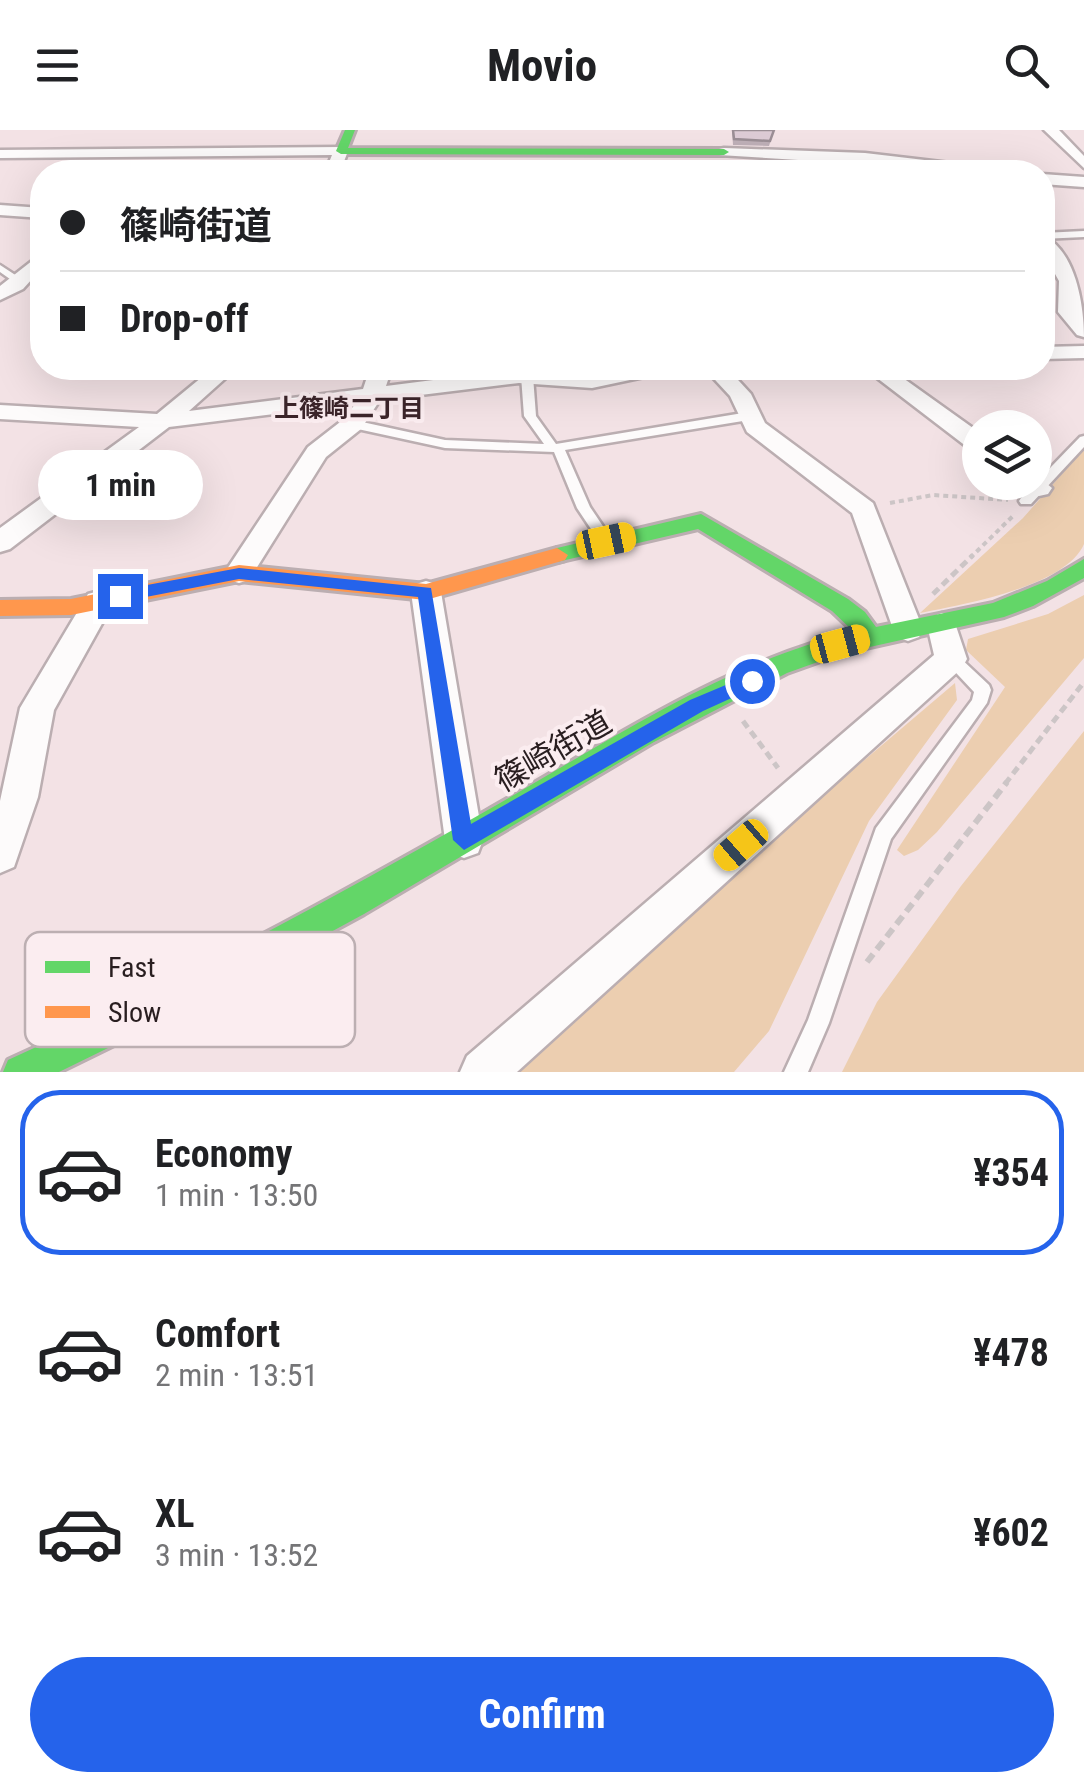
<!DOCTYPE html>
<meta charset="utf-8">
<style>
:root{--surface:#fff;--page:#f6f6f6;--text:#202124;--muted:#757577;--line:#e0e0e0;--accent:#2563eb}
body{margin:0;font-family:"Roboto Condensed","Noto Sans JP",sans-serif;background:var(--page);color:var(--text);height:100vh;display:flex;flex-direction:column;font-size:38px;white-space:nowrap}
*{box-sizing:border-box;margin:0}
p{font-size:32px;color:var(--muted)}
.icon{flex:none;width:55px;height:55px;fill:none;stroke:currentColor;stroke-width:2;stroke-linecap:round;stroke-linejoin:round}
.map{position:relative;height:942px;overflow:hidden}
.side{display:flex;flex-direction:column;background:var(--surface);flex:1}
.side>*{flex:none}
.hud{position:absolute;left:30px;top:30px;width:1025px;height:220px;border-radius:40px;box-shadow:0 10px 40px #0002;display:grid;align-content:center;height:220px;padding:0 30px;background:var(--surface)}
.fabs{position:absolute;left:962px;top:280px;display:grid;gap:20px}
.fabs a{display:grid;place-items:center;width:90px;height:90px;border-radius:50%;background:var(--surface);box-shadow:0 10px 40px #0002;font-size:50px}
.end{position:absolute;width:45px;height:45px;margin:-22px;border:12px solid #2563eb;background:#fff;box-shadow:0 0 0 5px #fff}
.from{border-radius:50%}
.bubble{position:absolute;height:70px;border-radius:35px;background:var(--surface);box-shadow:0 10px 40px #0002;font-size:32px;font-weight:700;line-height:70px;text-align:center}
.car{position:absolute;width:30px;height:60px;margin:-30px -15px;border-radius:12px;box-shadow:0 0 8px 2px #0007;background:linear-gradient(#f5c518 24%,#345 0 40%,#f5c518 0 76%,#345 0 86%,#f5c518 0)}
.hud b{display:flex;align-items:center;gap:35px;height:95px;font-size:38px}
.hud b+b{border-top:2px solid var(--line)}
.hud i{width:25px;height:25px;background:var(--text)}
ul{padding:18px 0 0;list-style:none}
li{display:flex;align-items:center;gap:30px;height:165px;margin:0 20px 15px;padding:0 10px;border:5px solid transparent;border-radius:40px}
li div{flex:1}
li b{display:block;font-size:38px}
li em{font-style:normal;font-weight:700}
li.selected{border-color:var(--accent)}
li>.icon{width:90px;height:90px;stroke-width:1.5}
.button{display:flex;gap:20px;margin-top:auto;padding:20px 30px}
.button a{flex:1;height:115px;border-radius:60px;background:var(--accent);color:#fff;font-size:40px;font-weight:700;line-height:115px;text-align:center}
header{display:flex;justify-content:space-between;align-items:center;height:130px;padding:0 30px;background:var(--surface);font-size:45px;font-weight:700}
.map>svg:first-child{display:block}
.green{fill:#ecceb0}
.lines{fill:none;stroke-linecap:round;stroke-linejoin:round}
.lane-casing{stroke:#bbaeb1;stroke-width:5}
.street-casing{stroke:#bbaeb1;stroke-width:5}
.fast-casing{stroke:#bbaeb1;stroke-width:6}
.slow-casing{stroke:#bbaeb1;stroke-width:6}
.path-far2{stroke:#ccc5c6;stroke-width:4;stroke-dasharray:5 4;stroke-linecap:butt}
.path-far1{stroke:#ccc5c6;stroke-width:5;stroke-dasharray:8 5;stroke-linecap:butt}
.path{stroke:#ccc5c6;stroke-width:6;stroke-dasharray:10 6;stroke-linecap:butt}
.lane{fill:#fdfbfb;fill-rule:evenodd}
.street{fill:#fdfbfb;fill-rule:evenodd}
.fast{fill:#63d668;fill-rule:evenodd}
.slow{fill:#ff974d;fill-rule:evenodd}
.wall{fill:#beafb7}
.building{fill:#ddcbd5;stroke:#9b8e95;stroke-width:2.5}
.route{fill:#2563eb}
.labels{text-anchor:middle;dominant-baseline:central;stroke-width:8;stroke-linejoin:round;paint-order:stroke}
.far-neighbourhood-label{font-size:25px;font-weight:bold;fill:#3c252a;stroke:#fbedf0}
.near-street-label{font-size:32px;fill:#291e20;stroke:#fbedf0}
.key{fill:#fbedf0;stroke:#bcafb2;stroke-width:2.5}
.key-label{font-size:28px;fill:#291e20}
</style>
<header><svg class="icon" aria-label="menu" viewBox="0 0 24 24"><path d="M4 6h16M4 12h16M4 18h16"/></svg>Movio<svg class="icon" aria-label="search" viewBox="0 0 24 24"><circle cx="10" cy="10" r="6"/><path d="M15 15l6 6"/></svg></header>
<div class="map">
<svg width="1084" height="942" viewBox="0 0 1084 942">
<rect width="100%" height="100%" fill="#f3e2e5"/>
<path class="green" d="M1084 319C1084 338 1084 400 1084 414 1066 457 960 475 920 483L1023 388Z
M1084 465V528L937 702 918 720 904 726 897 720 1005 557 966 520 968 509 1048 484Z
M955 553 957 570 869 691 769 901 734 942H514L721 752Z
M1084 601V942H842L877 872 961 756Z"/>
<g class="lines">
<defs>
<path id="lane" d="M1084 101V107L1042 109V103Z
M0 135 23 150V154H17L0 142Z
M527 243 533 246 536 286 556 314 749 282 755 286 749 290 565 320 590 377 613 411 606 416 601 414 577 378 554 322 445 318 353 298 347 294 353 290 445 310 544 314 524 286 521 246Z
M1084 306V317L1031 374H1021L1019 371 1021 368 1080 307Z
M951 523 957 525 989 555 991 560 987 573 891 709 829 893 808 942H784L808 890 876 698 972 570 974 562 943 529 945 525Z"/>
<path id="street" d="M1044 0H1059L1084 26V38Z
M341 17 348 21 340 42H325L332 25 0 28V20Z
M724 18 865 23 984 37 992 42 719 25V19Z
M1042 44 1084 47V57L1042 54Z
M0 75 42 78V88L0 85Z
M1042 105C1076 120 1084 176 1084 207L1077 205 1058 182 1059 151 1042 121Z
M42 123V138L23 159 0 170V156Z
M1084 216V228L1042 229V217Z
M213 238H237L189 281 363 259 370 238H392L386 256 519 239 592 244 625 238H666L663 243 592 258 519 253 380 270 361 299 326 327 249 450 239 453 229 450 224 443 229 436 308 317 344 289 355 274 169 297 10 419 0 422V398L139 297 0 289V275L157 284Z
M704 238H727L751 264 765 293 873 373 923 499 919 507 908 511 897 507 893 499 852 383 747 302 730 266Z
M864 238H889L980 303V323L971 320Z
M1035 344 1052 358 1048 364 1039 366 1030 364 1019 352H1035Z
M426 451 436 454 441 462 483 710 478 723 464 728 450 723 445 710 411 462 416 454Z
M99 461 110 464 114 472 54 580 38 667 14 737 0 743V671L20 578 88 464Z
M942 483 953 487 967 529 962 538 517 942H460L467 926 934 525 927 495 931 487Z"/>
<path id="fast" d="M345 0H355L348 18 724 19 729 22 724 25 341 24 336 21Z
M701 384 848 469 865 482 876 497 993 473 1047 451 1084 429V448L1033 476 1004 487 843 523 787 543 654 612 364 784 200 873 59 942H3L8 930C172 856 330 770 486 681 603 615 722 533 854 502L832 481 698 399 557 432 546 425 557 418Z"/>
<path id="slow" d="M557 418 568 425 565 430 426 470 239 451 71 485 0 486V470L71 469 239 435 426 454Z"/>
</defs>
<use href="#lane" class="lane-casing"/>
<use href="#street" class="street-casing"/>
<use href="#fast" class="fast-casing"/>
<use href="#slow" class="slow-casing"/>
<path class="path-far2" d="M890 373 933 365 1008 370
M970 428 1014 385"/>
<path class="path-far1" d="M933 464 973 425
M743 591 778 638
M1005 654 1084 552"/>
<path class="path" d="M867 832 1007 652"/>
<use href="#lane" class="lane"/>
<use href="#street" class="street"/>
<use href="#fast" class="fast"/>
<use href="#slow" class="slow"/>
</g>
<path class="wall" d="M732 0H774L769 16 733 15Z"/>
<path class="building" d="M733 0H774L770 11 734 9Z"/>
<path class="route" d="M239 438 431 458 471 694 690 570 752 544 760 551 758 556 703 581 464 720 453 710 418 467 239 449 120 472 111 466 120 460Z"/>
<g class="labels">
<g class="far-neighbourhood-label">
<text x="349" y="278">上篠崎二丁目</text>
</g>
<g class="near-street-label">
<text transform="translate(553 621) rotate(-30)">篠崎街道</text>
</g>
</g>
<rect x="25" y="802" width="330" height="115" rx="15" class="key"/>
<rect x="45" y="831" width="45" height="12" fill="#63d668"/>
<rect x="45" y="876" width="45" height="12" fill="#ff974d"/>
<g class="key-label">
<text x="108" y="847">Fast</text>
<text x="108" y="892">Slow</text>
</g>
</svg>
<div class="fabs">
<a><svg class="icon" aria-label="layers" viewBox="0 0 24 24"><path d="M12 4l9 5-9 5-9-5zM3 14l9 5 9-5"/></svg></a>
</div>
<i class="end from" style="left:752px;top:551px"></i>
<i class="end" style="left:120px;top:466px"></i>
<div class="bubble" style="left:38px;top:320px;width:165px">1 min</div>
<i class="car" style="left:606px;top:411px;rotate:78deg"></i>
<i class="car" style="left:840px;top:514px;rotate:75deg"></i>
<i class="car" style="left:741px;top:715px;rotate:229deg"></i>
<div class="hud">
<b><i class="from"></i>篠崎街道</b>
<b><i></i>Drop-off</b>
</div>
</div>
<section class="side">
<ul>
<li class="selected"><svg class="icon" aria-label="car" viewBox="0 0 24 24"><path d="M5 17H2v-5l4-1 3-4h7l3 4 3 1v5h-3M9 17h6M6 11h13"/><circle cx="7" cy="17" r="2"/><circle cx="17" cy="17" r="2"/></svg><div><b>Economy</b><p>1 min · 13:50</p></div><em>¥354</em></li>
<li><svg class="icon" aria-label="car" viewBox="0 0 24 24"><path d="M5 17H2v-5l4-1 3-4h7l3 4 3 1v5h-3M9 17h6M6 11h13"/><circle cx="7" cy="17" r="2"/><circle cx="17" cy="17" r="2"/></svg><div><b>Comfort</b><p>2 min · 13:51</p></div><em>¥478</em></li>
<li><svg class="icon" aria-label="car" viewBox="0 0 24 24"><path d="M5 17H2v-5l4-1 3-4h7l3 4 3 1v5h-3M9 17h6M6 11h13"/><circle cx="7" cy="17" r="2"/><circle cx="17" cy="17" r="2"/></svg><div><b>XL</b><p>3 min · 13:52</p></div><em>¥602</em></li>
</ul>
<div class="button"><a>Confirm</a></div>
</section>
